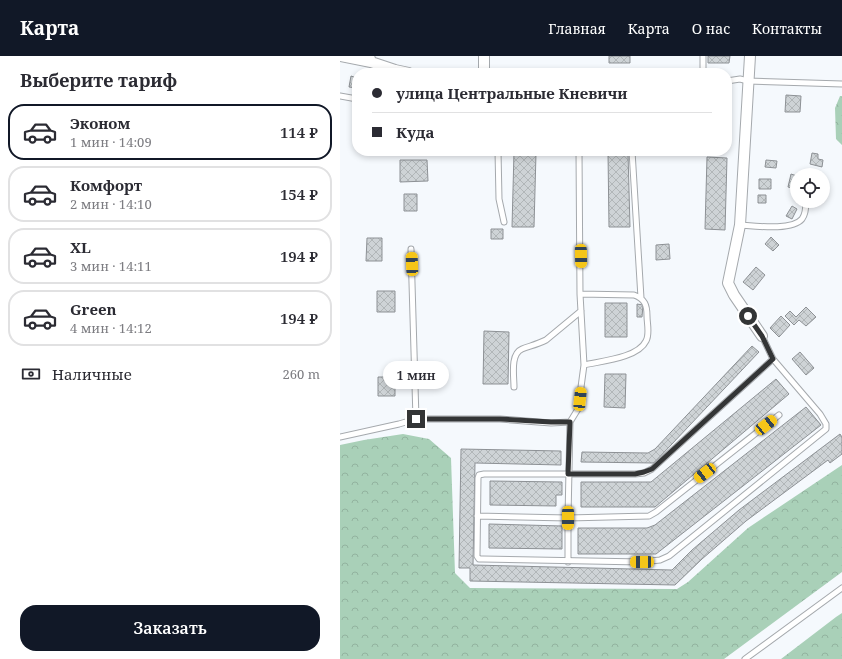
<!DOCTYPE html>
<html lang="ru">
<meta charset="utf-8">
<style>
:root{--surface:#fff;--page:#f7f7f7;--text:#2b2b33;--muted:#7c7c81;--line:#e1e1e2;--accent:#111827}
body{margin:0;font-family:"Noto Serif",serif;background:var(--page);color:var(--text);height:100vh;display:flex;flex-direction:column;font-size:15px;white-space:nowrap}
*{box-sizing:border-box;margin:0}
p{font-size:13px;color:var(--muted)}
.icon{flex:none;width:22px;height:22px;fill:none;stroke:currentColor;stroke-width:2;stroke-linecap:round;stroke-linejoin:round}
.map{position:relative;flex:1;overflow:hidden}
.details{display:flex;flex-direction:column;background:var(--surface);width:340px}
.details>*{flex:none}
.banner{position:absolute;left:12px;top:12px;width:380px;height:88px;border-radius:16px;box-shadow:0 2px 6px #0003;display:grid;align-content:center;height:88px;padding:0 20px;background:var(--surface)}
.tools{position:absolute;left:450px;top:112px;display:grid;gap:8px}
.tools a{display:grid;place-items:center;width:40px;height:40px;border-radius:50%;background:var(--surface);box-shadow:0 2px 6px #0003;font-size:20px}
.end{position:absolute;width:18px;height:18px;margin:-9px;border:5px solid #333536;background:#fff;box-shadow:0 0 0 2px #fff}
.from{border-radius:50%}
.bubble{position:absolute;height:28px;border-radius:14px;background:var(--surface);box-shadow:0 2px 6px #0003;font-size:13px;font-weight:600;line-height:28px;text-align:center}
.car{position:absolute;width:12px;height:24px;margin:-12px -6px;border-radius:5px;box-shadow:0 0 3px 1px #0007;background:linear-gradient(#f5c518 24%,#345 0 40%,#f5c518 0 76%,#345 0 86%,#f5c518 0)}
.banner b{display:flex;align-items:center;gap:14px;height:38px;font-size:15px}
.banner b+b{border-top:1px solid var(--line)}
.banner i{width:10px;height:10px;background:var(--text)}
ul{padding:0;list-style:none}
li{display:flex;align-items:center;gap:12px;height:56px;margin:0 8px 6px;padding:0 12px;border:2px solid var(--line);border-radius:16px}
li div{flex:1}
li b{display:block;font-size:15px}
li em{font-style:normal;font-weight:600}
li.active{border-color:var(--accent)}
li>.icon{width:36px;height:36px;stroke-width:1.5}
h2{padding:0 20px;font-size:18px;line-height:48px}
.pay{display:flex;align-items:center;gap:10px;height:44px;padding:0 20px;font-size:15px}
.pay p{margin-inline-start:auto}
.action{display:flex;gap:8px;margin-top:auto;padding:8px 20px}
.action a{flex:1;height:46px;border-radius:16px;background:var(--accent);color:#fff;font-size:16px;font-weight:600;line-height:46px;text-align:center}
header{display:flex;align-items:center;gap:24px;box-sizing:border-box;height:56px;padding:0 20px;background:var(--accent);color:#fff}
header strong{font-size:19px}
nav{display:flex;gap:22px;margin-inline-start:auto;font-size:14px}
main{display:flex;flex:1;min-height:0}
.map>svg:first-child{display:block}
.forest{fill:url(#forest-crowns)}
.building{fill:url(#building-cross-hatch);stroke:#8d9195}
.lines{fill:none;stroke-linecap:round;stroke-linejoin:round}
.service-casing{stroke:#a5a9ad;stroke-width:7}
.minor-casing{stroke:#a5a9ad;stroke-width:12}
.service{stroke:#fff;stroke-width:5}
.minor{stroke:#fff;stroke-width:10}
.route{stroke:#333536;stroke-width:5}
</style>
<header>
<strong>Карта</strong>
<nav><a>Главная</a><a>Карта</a><a>О нас</a><a>Контакты</a></nav>
</header>
<main>
<section class="details">
<h2>Выберите тариф</h2>
<ul>
<li class="active"><svg class="icon" aria-label="car" viewBox="0 0 24 24"><path d="M5 17H2v-5l4-1 3-4h7l3 4 3 1v5h-3M9 17h6M6 11h13"/><circle cx="7" cy="17" r="2"/><circle cx="17" cy="17" r="2"/></svg><div><b>Эконом</b><p>1 мин · 14:09</p></div><em>114 ₽</em></li>
<li><svg class="icon" aria-label="car" viewBox="0 0 24 24"><path d="M5 17H2v-5l4-1 3-4h7l3 4 3 1v5h-3M9 17h6M6 11h13"/><circle cx="7" cy="17" r="2"/><circle cx="17" cy="17" r="2"/></svg><div><b>Комфорт</b><p>2 мин · 14:10</p></div><em>154 ₽</em></li>
<li><svg class="icon" aria-label="car" viewBox="0 0 24 24"><path d="M5 17H2v-5l4-1 3-4h7l3 4 3 1v5h-3M9 17h6M6 11h13"/><circle cx="7" cy="17" r="2"/><circle cx="17" cy="17" r="2"/></svg><div><b>XL</b><p>3 мин · 14:11</p></div><em>194 ₽</em></li>
<li><svg class="icon" aria-label="car" viewBox="0 0 24 24"><path d="M5 17H2v-5l4-1 3-4h7l3 4 3 1v5h-3M9 17h6M6 11h13"/><circle cx="7" cy="17" r="2"/><circle cx="17" cy="17" r="2"/></svg><div><b>Green</b><p>4 мин · 14:12</p></div><em>194 ₽</em></li>
</ul>
<div class="pay"><svg class="icon" aria-label="cash" viewBox="0 0 24 24"><path d="M3 7h18v10H3z"/><circle cx="12" cy="12" r="2"/></svg>Наличные<p>260 m</p></div>
<div class="action"><a>Заказать</a></div>
</section>
<div class="map">
<svg width="502" height="603" viewBox="0 0 502 603">
<defs>
<pattern id="forest-crowns" width="20" height="18" patternUnits="userSpaceOnUse"><rect width="20" height="18" fill="#a9d0b8"/><path d="M2 6a3 3 0 1 1 6 0M12 15a3 3 0 1 1 6 0" fill="none" stroke="#92b39f"/></pattern>
<pattern id="building-cross-hatch" width="8" height="8" patternUnits="userSpaceOnUse"><rect width="8" height="8" fill="#ced3d6"/><path d="M0 0l8 8M0 8l8-8" fill="none" stroke="#b1b6b8"/></pattern>
</defs>
<rect width="100%" height="100%" fill="#f5f9fd"/>
<path class="forest" d="M500 40H502V89L496 83 495 52Z
M63 378 89 383 111 402 115 517 130 532 337 533 348 526 408 472 502 409V516L384 603H0V389L24 384Z
M502 557V603H441L496 561Z"/>
<path class="building" d="M269 0H290V7H269Z
M368 0H390L389 7H368Z
M11 20 17 22V32L9 31Z
M446 39 461 40 460 56H445Z
M174 96 196 97 194 171H172Z
M268 97H288L290 171H269Z
M472 97 478 98V103L483 104 482 111 470 108Z
M367 101 387 102 385 174 365 173Z
M60 104H87L88 125 60 126Z
M426 104 437 105 436 112 425 111Z
M451 118 457 120V133L448 131Z
M419 123H431V133H419Z
M64 138H77V155H64Z
M418 139H426V147H418Z
M452 150 457 153 452 163 446 160Z
M151 173H163V183H151Z
M431 181 439 189 433 195 425 188Z
M27 182H42V205H26Z
M329 188 330 203 316 204V189Z
M416 211 425 219 413 234 403 226Z
M37 235H55V256H37Z
M265 247H287V281H265Z
M297 248 303 249 302 261H297Z
M466 251 476 261 466 270 459 264 454 269 445 260 450 255 456 261Z
M441 260 450 269 439 281 430 272Z
M144 275 169 276 168 328H143Z
M412 290 419 296 314 407 241 406 242 396 308 397 315 393Z
M460 296 474 312 466 319 452 303Z
M265 318H286L285 352 264 351Z
M38 321H55V340H38Z
M436 323 449 338 315 451H241V426H311Z
M466 351 481 369 316 498H238V472H307L315 469Z
M500 378 502 381V398L490 407 488 404 406 465 362 503 335 529 130 525V512H119L121 393 221 395V409L135 407 133 509 332 514 352 494 399 454Z
M150 425 222 426V439H216V450L150 449Z
M149 468 222 470V493L149 492Z"/>
<g class="lines">
<defs>
<path id="service" d="M363 17V0
M387 25 400 23 408 25 502 28
M0 40 17 43
M158 95 159 143 164 166
M292 95 301 242
M400 169C415 170 452 175 462 163 465 159 466 151 466 145
M71 193 76 363
M240 238 294 239C305 243 307 249 307 260 307 268 310 278 306 285 298 302 261 305 244 309
M422 280 433 303 480 358 486 368V373L329 500 320 504 302 506 143 503H139L137 500 138 422 139 419 144 418H295L304 417 312 413 433 303
M174 331C174 320 170 298 182 293 190 290 198 288 206 284L241 255
M230 366 238 353 244 309 240 238 239 95
M0 381 59 368 76 363H160L211 367 230 366 228 462V506
M137 460 228 462 309 460 316 456 439 359
M405 603 502 532"/>
<path id="minor" d="M0 0 31 6
M29 0 31 6 55 14 69 17
M410 0 400 169 388 227 394 239 422 280
M144 17V0"/>
</defs>
<use href="#service" class="service-casing"/>
<use href="#minor" class="minor-casing"/>
<use href="#service" class="service"/>
<use href="#minor" class="minor"/>
</g>
<g class="lines">
<path class="route" d="M76 363H160L211 366H230L228 418H295L304 416 312 413 433 303 422 280 408 260"/>
</g>
</svg>
<div class="tools">
<a><svg class="icon" aria-label="locate" viewBox="0 0 24 24"><circle cx="12" cy="12" r="6"/><path d="M12 2v4M12 18v4M2 12h4M18 12h4"/></svg></a>
</div>
<i class="end from" style="left:408px;top:260px"></i>
<i class="end" style="left:76px;top:363px"></i>
<div class="bubble" style="left:43px;top:305px;width:66px">1 мин</div>
<i class="car" style="left:241px;top:200px;rotate:179deg"></i>
<i class="car" style="left:72px;top:208px;rotate:358deg"></i>
<i class="car" style="left:240px;top:343px;rotate:6deg"></i>
<i class="car" style="left:426px;top:369px;rotate:52deg"></i>
<i class="car" style="left:365px;top:417px;rotate:232deg"></i>
<i class="car" style="left:228px;top:462px;rotate:180deg"></i>
<i class="car" style="left:302px;top:506px;rotate:270deg"></i>
<div class="banner">
<b><i class="from"></i>улица Центральные Кневичи</b>
<b><i></i>Куда</b>
</div>
</div>
</main>
